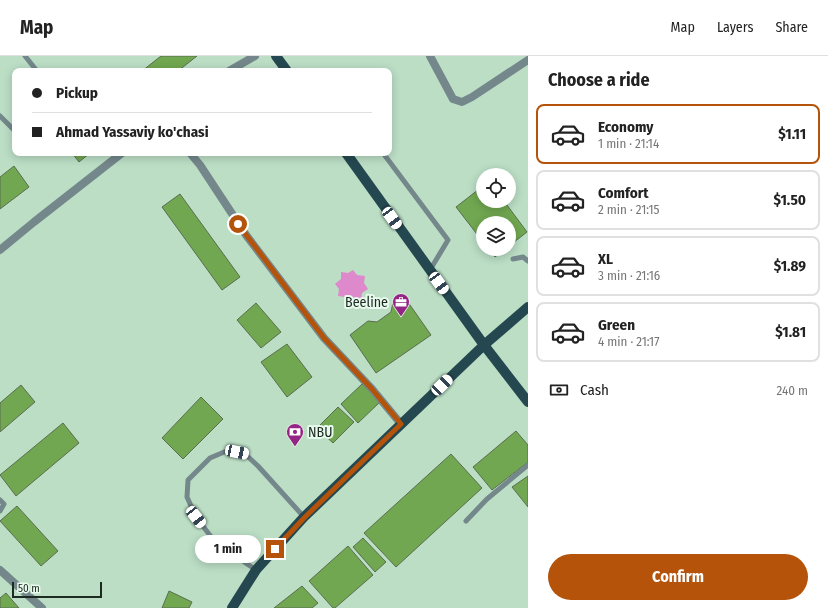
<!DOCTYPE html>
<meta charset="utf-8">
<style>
:root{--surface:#fff;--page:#f2f2f2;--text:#222;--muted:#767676;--line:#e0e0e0;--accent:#b45309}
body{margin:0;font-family:"Fira Sans Condensed",sans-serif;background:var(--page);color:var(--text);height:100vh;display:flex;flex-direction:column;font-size:15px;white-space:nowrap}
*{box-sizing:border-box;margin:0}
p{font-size:13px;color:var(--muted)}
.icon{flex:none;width:22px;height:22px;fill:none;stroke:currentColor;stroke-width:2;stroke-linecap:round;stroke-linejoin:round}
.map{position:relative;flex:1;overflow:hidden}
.details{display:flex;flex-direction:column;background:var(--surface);width:300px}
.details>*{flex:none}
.hud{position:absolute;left:12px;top:12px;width:380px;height:88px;border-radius:8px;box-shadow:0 2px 10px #0003;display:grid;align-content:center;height:88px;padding:0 20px;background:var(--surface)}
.buttons{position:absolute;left:476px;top:112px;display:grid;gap:8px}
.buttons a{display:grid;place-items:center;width:40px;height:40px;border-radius:50%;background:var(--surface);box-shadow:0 2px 10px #0003;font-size:20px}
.scale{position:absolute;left:12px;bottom:10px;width:90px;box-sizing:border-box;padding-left:4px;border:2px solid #1d2a21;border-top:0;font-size:11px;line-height:14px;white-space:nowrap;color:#1d2a21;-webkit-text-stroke:3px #e8faed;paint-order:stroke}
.end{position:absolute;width:18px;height:18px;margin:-9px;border:5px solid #b45309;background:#fff;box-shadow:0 0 0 2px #fff}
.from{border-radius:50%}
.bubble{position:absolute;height:28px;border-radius:14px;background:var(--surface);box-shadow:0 2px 10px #0003;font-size:13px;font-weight:700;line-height:28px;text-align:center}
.car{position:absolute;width:12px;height:24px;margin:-12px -6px;border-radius:5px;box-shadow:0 0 3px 1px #0007;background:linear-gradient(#fff 24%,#345 0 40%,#fff 0 76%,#345 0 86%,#fff 0)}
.hud b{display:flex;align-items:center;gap:14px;height:38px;font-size:15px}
.hud b+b{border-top:1px solid var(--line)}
.hud i{width:10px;height:10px;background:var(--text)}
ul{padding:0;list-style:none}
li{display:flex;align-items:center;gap:12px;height:60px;margin:0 8px 6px;padding:0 12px;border:2px solid var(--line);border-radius:8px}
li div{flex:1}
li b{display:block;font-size:15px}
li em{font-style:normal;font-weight:700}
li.active{border-color:var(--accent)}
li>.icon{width:36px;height:36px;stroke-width:1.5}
h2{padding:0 20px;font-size:18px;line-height:48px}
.pay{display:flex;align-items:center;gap:10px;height:44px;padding:0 20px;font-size:15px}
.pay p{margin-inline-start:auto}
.cta{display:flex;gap:8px;margin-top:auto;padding:8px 20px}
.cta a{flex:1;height:46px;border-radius:24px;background:var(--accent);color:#fff;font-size:16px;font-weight:700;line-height:46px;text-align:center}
header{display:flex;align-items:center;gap:24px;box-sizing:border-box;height:56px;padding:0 20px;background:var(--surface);border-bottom:1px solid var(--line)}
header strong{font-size:19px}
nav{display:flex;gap:22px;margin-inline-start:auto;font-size:14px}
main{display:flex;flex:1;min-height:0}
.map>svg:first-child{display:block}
.water{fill:#dd89cb}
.building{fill:#70a750;stroke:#5a6e50}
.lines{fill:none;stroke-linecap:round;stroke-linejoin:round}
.service{stroke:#74878b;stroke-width:5}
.minor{stroke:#74878b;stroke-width:8}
.primary{stroke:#254850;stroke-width:10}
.route{stroke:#b45309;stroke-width:5}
.labels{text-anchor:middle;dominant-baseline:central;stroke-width:4;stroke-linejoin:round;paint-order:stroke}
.poi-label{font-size:14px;fill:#1d2a21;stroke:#e8faed;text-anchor:end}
</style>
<header>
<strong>Map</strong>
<nav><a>Map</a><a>Layers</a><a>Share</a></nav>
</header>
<main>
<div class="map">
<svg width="528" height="552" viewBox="0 0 528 552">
<rect width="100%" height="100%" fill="#bbdec5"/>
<path class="water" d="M353 214 357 219 365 220 364 227 368 233 362 237 361 243H355L350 247 345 241 338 240 339 233 335 228 341 223V216L348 217Z"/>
<path class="building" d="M161 0H197L178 15H142Z
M72 97H90L79 106Z
M14 110 29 131 0 153V121Z
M483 130V145H504L527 176 509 190V167H483V186L456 151Z
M180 138 240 221 222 234 162 151Z
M488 193H505L495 201Z
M403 239 431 279 376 317 350 279 368 265 377 266 391 256 393 246Z
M256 247 281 276 261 292 237 264Z
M287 288 312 321 287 341 261 306Z
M362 328 381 345 358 367 341 348Z
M21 329 35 346 0 376V347Z
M201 341 223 363 183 403 162 382Z
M338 351 354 366 333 387 317 372Z
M63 367 79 387 16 440 0 419Z
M516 375 528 389V406L492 434 473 411Z
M451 398 482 432 396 511 364 477Z
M528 420V451L512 431Z
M17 450 58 495 41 510 0 465Z
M363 482 386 506 375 516 353 491Z
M348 490 373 519 335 552H333L309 525Z
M302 530 318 547 312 552H274Z
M169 535 192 546 189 552H162Z
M6 537 19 552H0V542Z"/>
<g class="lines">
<path class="service" d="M25 0 37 15
M0 60 14 74
M383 97 448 184 430 214
M513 203 523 201 528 205
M0 444 4 448 0 455
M466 465 487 443 528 409
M256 514 215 486 196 461 187 441 188 424 210 402 229 394 245 398 258 410 304 461"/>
<path class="minor" d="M430 0 453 43 462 46 472 41 528 4
M229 15 255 0
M190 97 200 109 246 179 324 282 372 333 401 368
M0 194 34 166 122 97
M0 514 42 552"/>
<path class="primary" d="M276 0 287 15
M346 97 484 289 528 346
M232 552 256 514 304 461 484 289 528 251"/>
</g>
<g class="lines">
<path class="route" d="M238 168 324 282 372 333 401 368 304 462 275 493"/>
</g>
<defs>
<symbol id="office-pin" viewBox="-11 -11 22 30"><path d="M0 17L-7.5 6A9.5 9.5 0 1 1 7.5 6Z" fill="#952584" stroke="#e8faed"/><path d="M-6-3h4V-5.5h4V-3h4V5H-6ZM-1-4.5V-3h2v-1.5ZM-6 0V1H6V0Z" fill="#fff"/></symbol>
<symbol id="bank-pin" viewBox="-11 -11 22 30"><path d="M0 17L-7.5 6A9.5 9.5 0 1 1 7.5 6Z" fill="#952584" stroke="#e8faed"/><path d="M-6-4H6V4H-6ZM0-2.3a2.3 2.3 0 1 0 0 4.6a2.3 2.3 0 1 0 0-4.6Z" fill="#fff"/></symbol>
</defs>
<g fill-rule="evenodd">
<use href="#office-pin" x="391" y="236" width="20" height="27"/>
<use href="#bank-pin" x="285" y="366" width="20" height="27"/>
</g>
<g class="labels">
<g class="poi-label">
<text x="388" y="246">Beeline</text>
<text x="308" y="376" text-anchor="start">NBU</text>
</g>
</g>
</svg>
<div class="buttons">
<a><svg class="icon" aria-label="locate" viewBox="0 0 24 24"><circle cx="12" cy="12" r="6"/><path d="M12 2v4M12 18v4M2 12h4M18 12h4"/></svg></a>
<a><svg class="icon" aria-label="layers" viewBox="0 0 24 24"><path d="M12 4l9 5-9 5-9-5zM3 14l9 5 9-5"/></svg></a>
</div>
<div class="scale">50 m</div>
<i class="end from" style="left:238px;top:168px"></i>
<i class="end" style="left:275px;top:493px"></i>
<div class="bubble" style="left:195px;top:479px;width:66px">1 min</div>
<i class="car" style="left:392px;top:162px;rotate:144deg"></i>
<i class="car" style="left:439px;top:227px;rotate:144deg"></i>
<i class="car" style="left:442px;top:329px;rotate:46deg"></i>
<i class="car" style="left:237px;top:396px;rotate:102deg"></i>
<i class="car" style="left:196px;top:461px;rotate:142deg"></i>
<div class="hud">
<b><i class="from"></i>Pickup</b>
<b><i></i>Ahmad Yassaviy ko'chasi</b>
</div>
</div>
<section class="details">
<h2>Choose a ride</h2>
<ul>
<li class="active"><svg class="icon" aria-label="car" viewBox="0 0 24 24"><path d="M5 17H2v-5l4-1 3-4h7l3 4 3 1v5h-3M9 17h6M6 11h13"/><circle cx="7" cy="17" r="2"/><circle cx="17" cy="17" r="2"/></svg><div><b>Economy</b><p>1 min · 21:14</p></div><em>$1.11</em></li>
<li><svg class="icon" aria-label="car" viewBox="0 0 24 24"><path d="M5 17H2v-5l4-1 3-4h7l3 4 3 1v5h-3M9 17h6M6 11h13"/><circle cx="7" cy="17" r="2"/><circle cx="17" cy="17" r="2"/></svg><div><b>Comfort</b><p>2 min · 21:15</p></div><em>$1.50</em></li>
<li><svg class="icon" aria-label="car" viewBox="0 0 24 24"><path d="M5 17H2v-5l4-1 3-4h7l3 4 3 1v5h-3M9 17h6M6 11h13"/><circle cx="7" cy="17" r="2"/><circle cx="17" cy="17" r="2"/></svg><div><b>XL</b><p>3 min · 21:16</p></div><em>$1.89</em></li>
<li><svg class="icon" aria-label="car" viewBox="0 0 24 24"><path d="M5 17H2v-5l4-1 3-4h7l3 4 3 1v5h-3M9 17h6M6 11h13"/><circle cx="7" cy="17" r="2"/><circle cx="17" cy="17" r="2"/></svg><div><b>Green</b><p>4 min · 21:17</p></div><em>$1.81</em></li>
</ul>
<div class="pay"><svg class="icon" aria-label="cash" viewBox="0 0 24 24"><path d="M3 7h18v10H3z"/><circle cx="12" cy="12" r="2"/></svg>Cash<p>240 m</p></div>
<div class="cta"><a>Confirm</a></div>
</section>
</main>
